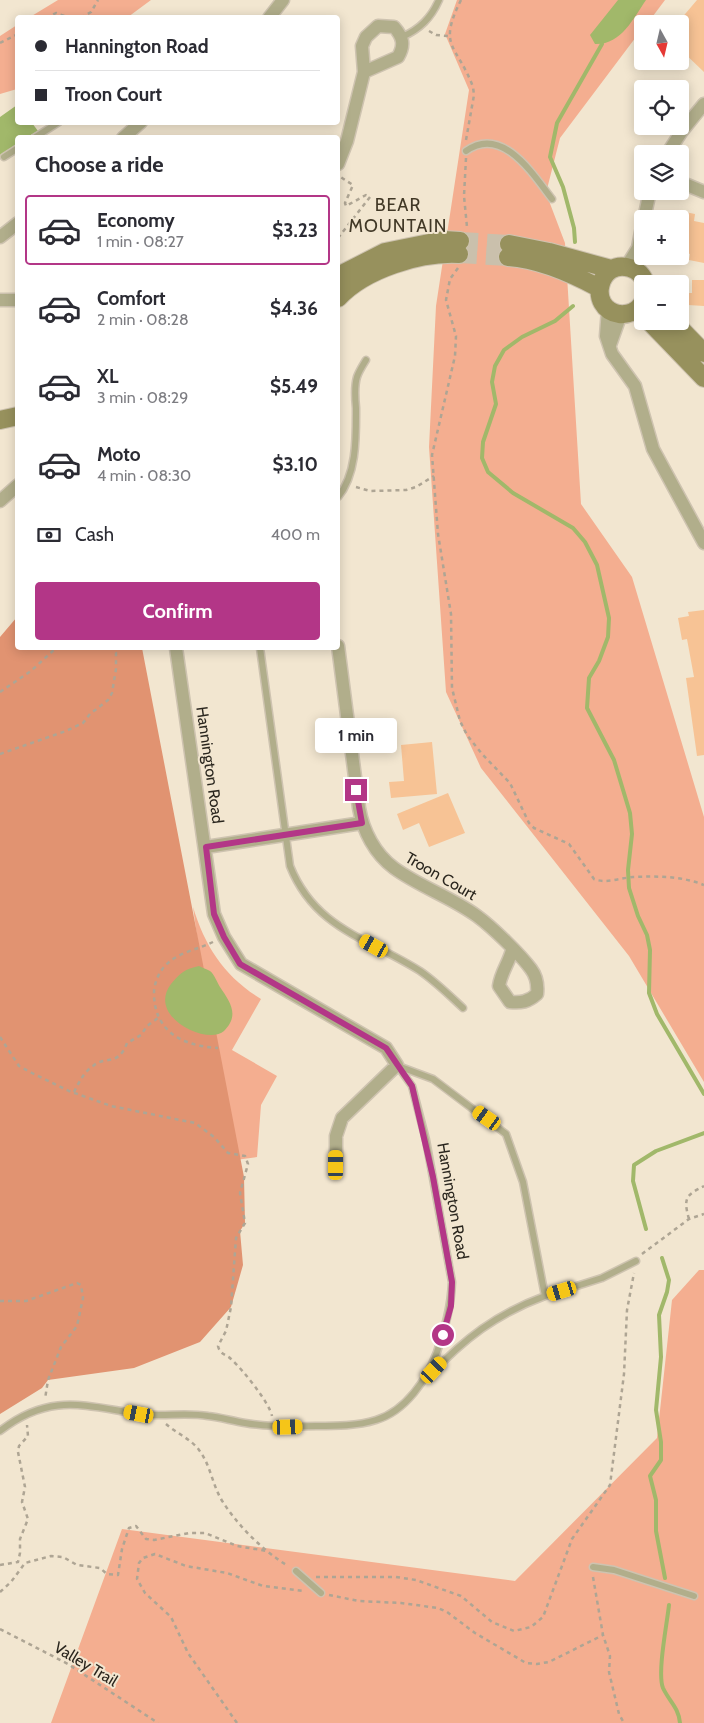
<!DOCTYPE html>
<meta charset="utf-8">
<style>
:root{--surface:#fff;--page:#f7f7f7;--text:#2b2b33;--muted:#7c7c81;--line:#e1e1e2;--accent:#b33687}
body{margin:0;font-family:Cabin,sans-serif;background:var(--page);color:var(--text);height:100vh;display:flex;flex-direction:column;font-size:19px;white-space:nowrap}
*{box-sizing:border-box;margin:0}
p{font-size:16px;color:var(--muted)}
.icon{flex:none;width:28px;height:28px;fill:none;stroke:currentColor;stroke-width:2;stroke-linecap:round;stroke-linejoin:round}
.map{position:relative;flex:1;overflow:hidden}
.panel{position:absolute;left:15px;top:135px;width:325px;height:515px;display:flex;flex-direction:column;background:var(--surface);border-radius:5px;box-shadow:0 2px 12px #0003}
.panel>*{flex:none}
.guide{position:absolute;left:15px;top:15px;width:325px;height:110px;border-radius:5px;box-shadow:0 2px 12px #0003;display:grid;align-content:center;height:110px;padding:0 20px;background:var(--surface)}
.needle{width:32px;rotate:172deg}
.controls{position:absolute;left:634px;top:15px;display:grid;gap:10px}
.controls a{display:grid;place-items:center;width:55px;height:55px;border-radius:5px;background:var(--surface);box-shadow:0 2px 12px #0003;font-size:25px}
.end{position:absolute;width:22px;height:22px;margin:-11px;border:6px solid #b33687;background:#fff;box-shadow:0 0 0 2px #fff}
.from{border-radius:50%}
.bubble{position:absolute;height:35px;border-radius:5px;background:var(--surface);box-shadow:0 2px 12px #0003;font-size:16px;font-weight:700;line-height:35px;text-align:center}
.car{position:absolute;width:15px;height:30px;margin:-15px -8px;border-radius:6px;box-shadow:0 0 4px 1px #0007;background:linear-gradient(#f5c518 24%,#345 0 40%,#f5c518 0 76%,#345 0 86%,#f5c518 0)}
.guide b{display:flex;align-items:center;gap:18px;height:48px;font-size:19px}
.guide b+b{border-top:1px solid var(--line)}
.guide i{width:12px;height:12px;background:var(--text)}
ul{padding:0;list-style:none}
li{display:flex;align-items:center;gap:15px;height:70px;margin:0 10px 8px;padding:0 10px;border:2px solid transparent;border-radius:5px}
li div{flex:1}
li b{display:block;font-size:19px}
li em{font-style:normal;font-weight:700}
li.current{border-color:var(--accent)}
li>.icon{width:45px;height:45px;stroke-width:1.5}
h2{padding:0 20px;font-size:22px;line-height:60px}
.pay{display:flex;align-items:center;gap:12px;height:55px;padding:0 20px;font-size:19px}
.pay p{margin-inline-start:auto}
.primary-button{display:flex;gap:10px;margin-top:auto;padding:10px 20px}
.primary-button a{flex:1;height:58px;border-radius:5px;background:var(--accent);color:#fff;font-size:20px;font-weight:700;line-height:58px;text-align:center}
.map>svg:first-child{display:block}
.green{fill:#f4ae90}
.forest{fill:#e19371}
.water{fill:#a1b86a}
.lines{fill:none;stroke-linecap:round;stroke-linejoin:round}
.stream{stroke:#a1b86a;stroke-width:4}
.building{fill:#f7c395}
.secondary-tunnel{stroke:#cac0ac;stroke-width:18;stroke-dasharray:18 9;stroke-linecap:butt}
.lane-casing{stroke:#cec3b0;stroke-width:9}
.street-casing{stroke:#cec3b0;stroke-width:15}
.secondary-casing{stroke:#cec3b0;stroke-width:20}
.path{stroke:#aea594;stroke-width:2.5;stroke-dasharray:4 4;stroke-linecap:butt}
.lane{stroke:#b1ae8b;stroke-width:6}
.street{stroke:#b1ae8b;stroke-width:12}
.secondary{stroke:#97915d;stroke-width:18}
.route{stroke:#b33687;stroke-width:6}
.labels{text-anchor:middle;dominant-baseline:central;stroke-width:4;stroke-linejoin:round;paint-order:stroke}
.street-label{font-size:16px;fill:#2a261e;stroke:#f2e6d0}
.neighbourhood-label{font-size:18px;letter-spacing:1px;fill:#413826;stroke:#f2e6d0}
</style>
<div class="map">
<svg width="704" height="1723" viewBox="0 0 704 1723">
<rect width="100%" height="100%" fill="#f2e6d0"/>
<path class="green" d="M58 0H151L128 17H30Z
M457 0H665L647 24H642V29L560 138 546 193 565 243 581 504 632 577 704 817V1082L629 956 481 768 446 692 429 447 436 306 469 90 445 34Z
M17 25V89L0 94V36Z
M193 907C205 947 225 977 261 999L232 1050 277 1076 261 1105 257 1157 228 1161Z
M699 1270H704V1723H51L122 1529 515 1581 657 1438 672 1300Z"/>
<path class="forest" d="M17 617 18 648H142L244 1177 245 1223 240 1231 243 1265 231 1307 200 1342 134 1368 48 1380 42 1388 0 1414V637Z"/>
<path class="water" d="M618 0H646C633 19 621 45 595 44L590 35Z
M17 105 18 122 32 123 38 131 27 137 18 138 17 144 0 155V117Z
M199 966C202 968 207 969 210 971 214 974 217 982 220 987 230 1002 240 1015 224 1031 208 1046 146 1017 171 984 180 973 185 969 199 966Z"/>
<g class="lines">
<path class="stream" d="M575 242 574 228 563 187 550 157 557 123 602 44
M573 306 555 321 522 337 504 350 495 366 492 382 496 404 483 442 482 458 488 472 513 493 573 528 585 542 597 565 609 618 608 637 599 661 589 678 587 708 614 760 630 813 632 834 628 870 629 888 638 916 647 935 650 950 649 993 657 1014 704 1094
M646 1229 633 1181 634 1165 656 1151 704 1133
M662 1258 669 1280 667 1292 659 1315 661 1357 656 1410 661 1442V1460L650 1476 656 1500V1531L665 1578
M669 1605C667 1624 657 1673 663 1688 669 1701 679 1708 680 1723"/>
</g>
<path class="building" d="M697 0H704V72L680 49V20Z
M680 211 695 214 694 221 704 223V263L689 260 690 254 680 251Z
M692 280H704V306L688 305V293H692Z
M704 610V755L697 756 686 678 694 677 687 639 682 640 678 618 689 616 688 612Z
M432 742 437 794 391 798 389 782 404 781 401 745Z
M448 793 465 833 429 847 419 823 403 830 397 814Z"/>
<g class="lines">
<path class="secondary-tunnel" d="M460 241 509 244
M459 254 508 257"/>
<defs>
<path id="lane" d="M402 37C420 29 431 18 439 0
M34 138 59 122
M466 151C502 125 532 173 552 199
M4 157 18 148
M338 497C357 474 356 437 356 408 355 398 354 387 357 377 359 371 363 365 366 360
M260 648 290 866C315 929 368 938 420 971 436 982 449 995 463 1008
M398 1066 433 1079 506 1134 523 1182 545 1296C496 1314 464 1339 429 1376
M545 1296 602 1278 636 1261
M0 1431C50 1392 84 1406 140 1414 163 1417 185 1412 208 1416 220 1417 232 1421 245 1423 268 1427 292 1427 316 1426 336 1426 357 1426 376 1420 406 1411 427 1379 437 1352 445 1328 451 1307 452 1282L426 1140 412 1086 397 1065
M593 1567 614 1570 694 1596
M296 1571 321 1593"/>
<path id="street" d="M269 18 283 0
M123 138 141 122
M667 154 682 131 704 104
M338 164 347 141 364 72 362 46 366 37 378 26 394 27C403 37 405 45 398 57L364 72
M680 182 704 192
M644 219 650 191
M0 237 18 223
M626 267 638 248 642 227
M0 300H18
M608 309 606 336 612 354 635 386 653 449 704 543
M610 345 621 314
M0 501 18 485
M338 646 359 808C363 831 375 854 394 868 420 887 451 897 477 916 492 927 520 954 531 969 537 977 538 985 537 994 528 1002 521 1003 510 1002L499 986C501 972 509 963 512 950
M176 648 214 914 224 937 241 964 386 1048 397 1065 342 1118 336 1136V1165
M206 847 362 823"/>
<path id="secondary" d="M509 244 549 252 611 269
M508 257C540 259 571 273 599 288
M338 276 385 252 444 240 460 241
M338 298C365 269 420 252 459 254
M642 304C637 311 628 315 619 314 586 308 599 258 630 268 638 270 643 276 646 284
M649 321 704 378
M673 321 704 353
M0 420 18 416"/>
</defs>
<use href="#lane" class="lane-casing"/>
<use href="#street" class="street-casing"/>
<use href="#secondary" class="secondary-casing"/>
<path class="path" d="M461 0C437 48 457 44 473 87L474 95 466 140
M46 18 56 13 70 18
M81 18 91 12 98 0
M429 31 436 35 448 36
M0 43 18 34
M466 158 464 196 467 227
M338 238 370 197 366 195 346 206 345 203 353 185 339 176
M458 268 450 279 446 300 456 336 455 356 432 455 438 534 451 614 452 688 460 721 467 735 482 754 510 783 529 823 534 828 569 844 594 879C606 884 620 878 633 877 657 876 682 876 704 885
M356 487 370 491 406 490 416 487 434 476
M0 692 31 671 56 648
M0 754 66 731 83 723 90 714 108 700 112 693 116 669V653L113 648
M213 942C199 949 180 952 168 963 160 969 154 983 154 993 154 1032 183 1046 218 1048
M0 1037 19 1066 32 1073 69 1091 111 1106 195 1123 214 1137 228 1153 245 1156 248 1164 240 1193 245 1223 236 1238 231 1307 226 1331 218 1346C220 1355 226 1354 231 1359 243 1370 269 1402 272 1416
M74 1092C79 1082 84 1072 93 1066 106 1055 118 1067 127 1043L141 1035 147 1026 158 1018
M689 1219C683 1198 686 1195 704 1186
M642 1254 689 1219 704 1214
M0 1301H26L77 1283 81 1285 83 1298 77 1326 61 1347 48 1380 45 1399
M166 1424C176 1433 191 1439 199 1450 210 1464 212 1483 221 1499 237 1525 262 1550 288 1566
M0 1565 18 1562 20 1553V1539L28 1519 22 1502 25 1487 18 1452 19 1446 28 1436 27 1425
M316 1577H396L416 1580 461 1596 492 1622 514 1631 531 1627 543 1617 572 1539 610 1485 624 1374 627 1310 634 1273
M593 1577 603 1635 610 1656 609 1672 619 1714 624 1723
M0 1592 11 1582 25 1563 51 1556 63 1557 77 1565 100 1568 107 1574 118 1575 122 1549 129 1528 136 1526 146 1539 154 1540 189 1533H205L237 1546 267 1551
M329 1595 359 1601 401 1603 438 1608 447 1612 475 1633 526 1663 537 1664 549 1662 603 1635
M0 1629 68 1664 158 1723
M237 1723 188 1653 171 1617 145 1593 137 1579 139 1563 143 1558 155 1554 186 1566 227 1573 263 1586 304 1591"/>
<use href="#lane" class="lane"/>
<use href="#street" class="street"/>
<use href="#secondary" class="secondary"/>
</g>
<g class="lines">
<path class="route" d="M356 790 362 823 206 847 214 914 224 937 240 964 386 1048 412 1086 433 1177 452 1282 451 1306 443 1335"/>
</g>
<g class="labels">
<g class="street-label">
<text transform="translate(210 765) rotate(82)">Hannington Road</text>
<text transform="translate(441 876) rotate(30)">Troon Court</text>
<text transform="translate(453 1201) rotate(80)">Hannington Road</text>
<text transform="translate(86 1664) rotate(31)">Valley Trail</text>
</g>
<g class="neighbourhood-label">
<text x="398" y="205">BEAR<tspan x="398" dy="21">MOUNTAIN</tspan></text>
</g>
</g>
</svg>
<div class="controls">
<a><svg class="needle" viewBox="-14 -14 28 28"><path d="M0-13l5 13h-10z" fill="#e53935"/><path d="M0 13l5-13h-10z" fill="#7c7c81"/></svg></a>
<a><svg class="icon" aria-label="locate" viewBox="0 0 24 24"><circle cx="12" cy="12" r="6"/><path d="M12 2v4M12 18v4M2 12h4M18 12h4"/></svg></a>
<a><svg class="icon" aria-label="layers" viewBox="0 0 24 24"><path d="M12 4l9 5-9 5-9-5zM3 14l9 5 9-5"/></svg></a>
<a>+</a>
<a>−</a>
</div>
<i class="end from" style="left:443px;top:1335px"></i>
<i class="end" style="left:356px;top:790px"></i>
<div class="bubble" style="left:315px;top:718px;width:82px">1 min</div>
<i class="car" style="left:374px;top:946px;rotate:299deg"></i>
<i class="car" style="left:487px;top:1118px;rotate:305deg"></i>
<i class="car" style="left:336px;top:1165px;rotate:0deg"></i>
<i class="car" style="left:562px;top:1291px;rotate:253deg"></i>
<i class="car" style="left:434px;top:1370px;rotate:43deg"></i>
<i class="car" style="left:139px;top:1414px;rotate:281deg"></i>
<i class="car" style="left:288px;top:1427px;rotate:88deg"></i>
<div class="guide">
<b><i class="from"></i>Hannington Road</b>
<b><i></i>Troon Court</b>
</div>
<section class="panel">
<h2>Choose a ride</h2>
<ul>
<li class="current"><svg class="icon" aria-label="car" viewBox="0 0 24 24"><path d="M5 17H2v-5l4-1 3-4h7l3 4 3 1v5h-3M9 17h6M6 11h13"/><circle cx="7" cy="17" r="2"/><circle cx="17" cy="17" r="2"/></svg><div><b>Economy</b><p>1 min · 08:27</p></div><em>$3.23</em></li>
<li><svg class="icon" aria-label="car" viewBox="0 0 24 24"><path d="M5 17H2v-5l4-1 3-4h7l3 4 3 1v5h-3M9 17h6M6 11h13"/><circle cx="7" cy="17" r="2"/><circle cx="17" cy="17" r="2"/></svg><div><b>Comfort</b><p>2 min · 08:28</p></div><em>$4.36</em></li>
<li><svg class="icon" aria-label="car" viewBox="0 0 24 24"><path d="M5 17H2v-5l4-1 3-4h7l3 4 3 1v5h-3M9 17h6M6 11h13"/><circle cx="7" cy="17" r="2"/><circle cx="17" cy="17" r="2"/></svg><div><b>XL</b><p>3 min · 08:29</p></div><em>$5.49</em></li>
<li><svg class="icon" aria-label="car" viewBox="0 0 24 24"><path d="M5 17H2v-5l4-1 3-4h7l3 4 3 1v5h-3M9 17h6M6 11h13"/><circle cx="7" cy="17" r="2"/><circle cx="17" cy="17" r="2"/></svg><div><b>Moto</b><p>4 min · 08:30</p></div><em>$3.10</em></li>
</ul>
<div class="pay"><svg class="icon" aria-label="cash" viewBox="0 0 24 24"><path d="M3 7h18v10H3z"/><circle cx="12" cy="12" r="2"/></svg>Cash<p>400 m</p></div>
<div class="primary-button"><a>Confirm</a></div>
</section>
</div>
